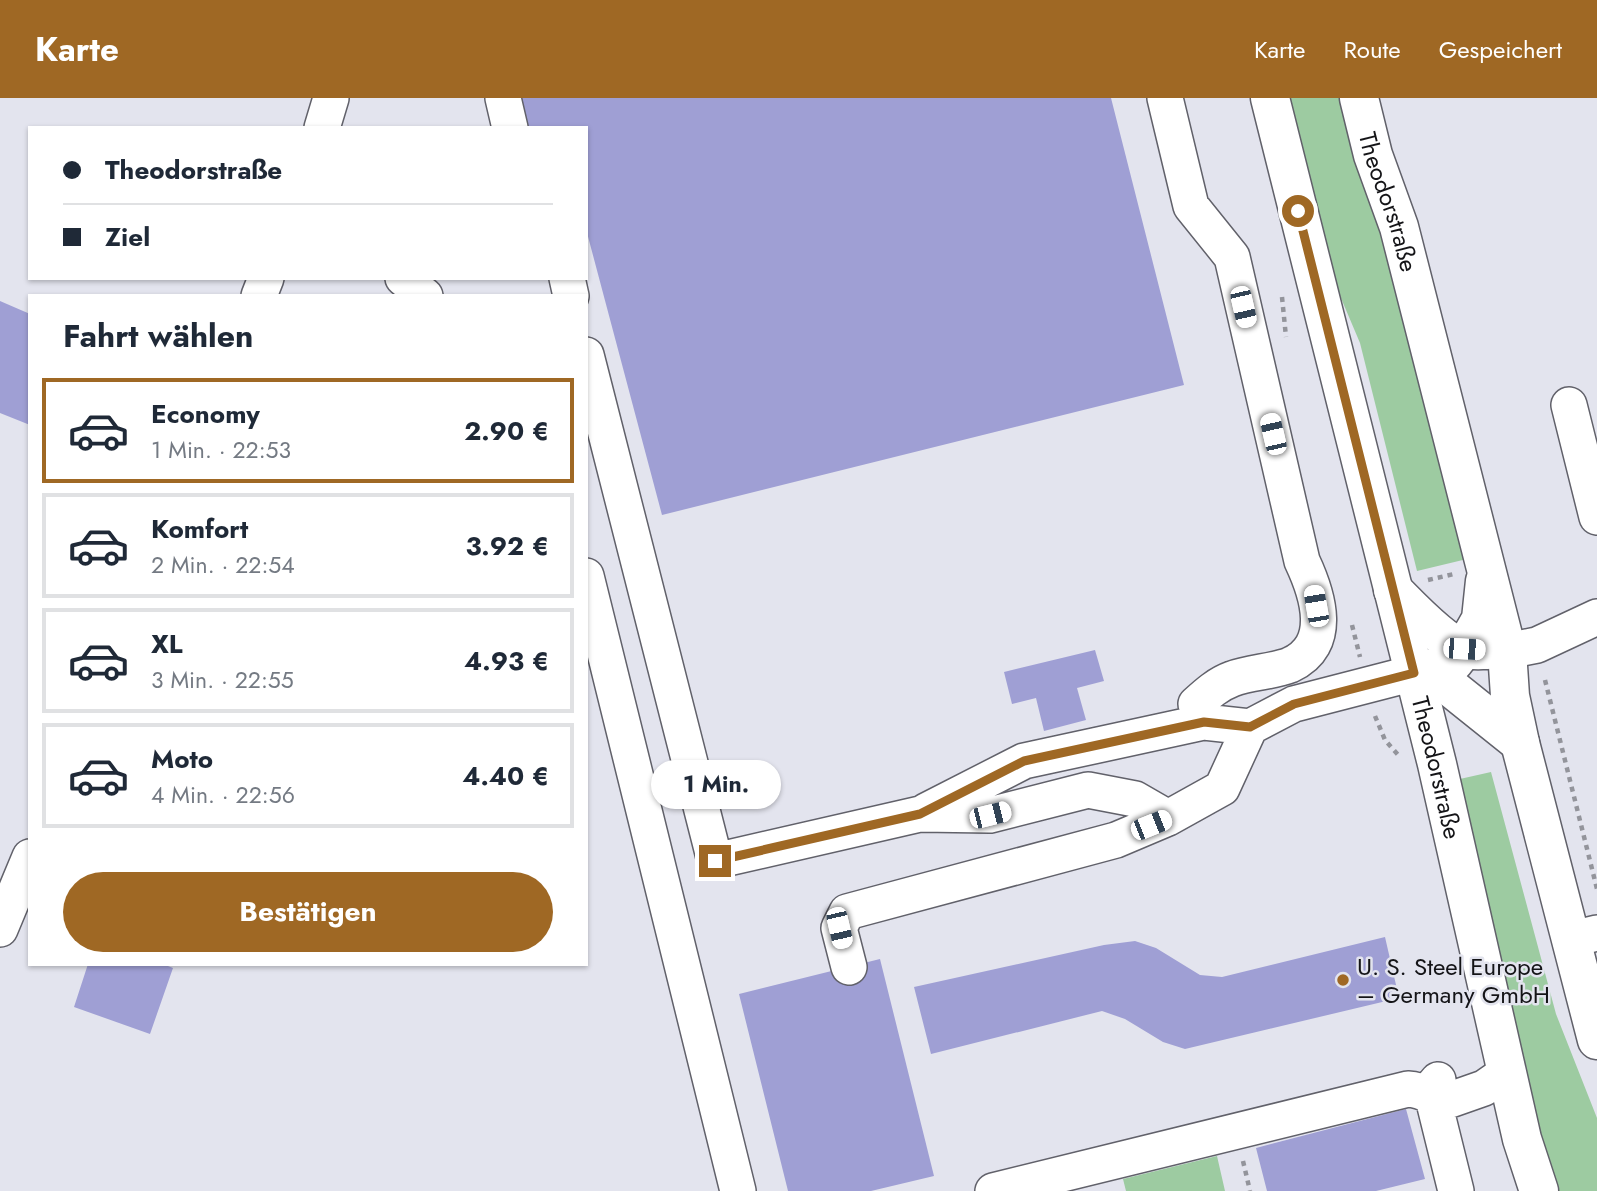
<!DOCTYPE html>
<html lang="de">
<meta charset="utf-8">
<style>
:root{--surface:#fff;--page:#f6f6f7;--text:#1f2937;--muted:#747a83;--line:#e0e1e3;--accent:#9f6824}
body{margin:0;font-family:Jost,sans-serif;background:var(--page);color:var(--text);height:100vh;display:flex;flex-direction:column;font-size:26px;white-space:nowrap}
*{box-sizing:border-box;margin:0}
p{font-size:23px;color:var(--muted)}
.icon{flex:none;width:38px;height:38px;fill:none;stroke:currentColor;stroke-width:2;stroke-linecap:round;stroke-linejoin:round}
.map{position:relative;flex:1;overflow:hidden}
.panel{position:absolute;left:28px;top:196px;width:560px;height:672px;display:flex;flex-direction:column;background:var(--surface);border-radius:0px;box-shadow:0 2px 5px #0004}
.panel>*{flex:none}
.guide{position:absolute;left:28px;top:28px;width:560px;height:154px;border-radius:0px;box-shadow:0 2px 5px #0004;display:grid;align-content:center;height:154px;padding:0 35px;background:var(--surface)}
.end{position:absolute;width:32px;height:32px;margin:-16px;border:9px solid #9f6824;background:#fff;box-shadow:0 0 0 4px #fff}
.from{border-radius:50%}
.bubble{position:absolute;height:49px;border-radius:24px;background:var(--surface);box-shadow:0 2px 5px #0004;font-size:23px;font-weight:700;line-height:49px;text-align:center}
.car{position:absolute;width:21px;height:42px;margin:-21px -10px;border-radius:9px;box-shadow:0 0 5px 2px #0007;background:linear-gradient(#fff 24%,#345 0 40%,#fff 0 76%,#345 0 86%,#fff 0)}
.guide b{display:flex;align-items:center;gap:24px;height:66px;font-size:26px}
.guide b+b{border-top:2px solid var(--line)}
.guide i{width:18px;height:18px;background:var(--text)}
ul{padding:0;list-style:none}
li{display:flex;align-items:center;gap:21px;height:105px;margin:0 14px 10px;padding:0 21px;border:4px solid var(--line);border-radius:0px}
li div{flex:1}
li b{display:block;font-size:26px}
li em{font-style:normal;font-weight:700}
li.on{border-color:var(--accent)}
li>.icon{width:63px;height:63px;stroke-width:1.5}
h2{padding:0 35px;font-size:32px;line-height:84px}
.primary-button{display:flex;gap:14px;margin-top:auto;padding:14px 35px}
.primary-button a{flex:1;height:80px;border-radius:42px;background:var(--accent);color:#fff;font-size:28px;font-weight:700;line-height:80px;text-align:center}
header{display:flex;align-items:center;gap:42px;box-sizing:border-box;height:98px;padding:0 35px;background:var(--accent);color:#fff}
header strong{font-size:33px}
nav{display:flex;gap:38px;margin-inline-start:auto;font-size:24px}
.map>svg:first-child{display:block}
.green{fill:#9dcba1}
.building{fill:#9f9fd4}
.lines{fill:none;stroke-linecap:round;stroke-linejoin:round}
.minor-casing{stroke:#61616a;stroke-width:38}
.major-casing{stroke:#61616a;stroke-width:41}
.path{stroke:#93949b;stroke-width:4.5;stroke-dasharray:5 5;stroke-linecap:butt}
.minor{stroke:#fff;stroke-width:35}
.major{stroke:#fff;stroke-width:38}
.route{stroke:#9f6824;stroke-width:9}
.poi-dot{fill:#9f6824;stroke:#e3e4ee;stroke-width:2.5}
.labels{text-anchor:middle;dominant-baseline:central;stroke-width:5;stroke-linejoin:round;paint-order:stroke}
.street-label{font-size:24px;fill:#141417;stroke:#e3e4ee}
.poi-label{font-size:24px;fill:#141417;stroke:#e3e4ee;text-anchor:start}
</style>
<header>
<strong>Karte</strong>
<nav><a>Karte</a><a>Route</a><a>Gespeichert</a></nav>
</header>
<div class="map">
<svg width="1597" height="1093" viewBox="0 0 1597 1093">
<rect width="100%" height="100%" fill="#e3e4ee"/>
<path class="green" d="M1285 0H1342L1384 134 1467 461 1417 473 1360 245 1327 167Z
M1491 674 1556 916 1597 1020V1093H1555L1451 683Z
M1217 1058 1225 1093H1126L1123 1081Z"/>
<path class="building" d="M512 0H1111L1184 287 662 417 586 131V30H519Z
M0 203 30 216V327L0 315Z
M1095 552 1104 583 1077 590 1086 622 1044 633 1036 600 1012 606 1004 574Z
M1385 839 1399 900 1185 951 1163 944 1125 921 1102 913 931 956 914 889 1104 847 1135 843 1156 850 1200 877 1222 879Z
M880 861 934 1078 871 1093H788L739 896Z
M88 866H163L173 870 150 936 74 909Z
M1406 1011 1425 1081 1376 1093H1267L1256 1050Z"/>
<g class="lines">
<defs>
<path id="minor" d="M503 0 510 30
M1165 0 1191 108 1232 159 1302 463C1318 497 1334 547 1290 567 1272 574 1250 574 1232 581 1218 586 1207 596 1196 606L1204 624
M322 30 331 0
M403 180 425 198
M567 180 571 198
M259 198 266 180
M586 257 715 763 920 716 990 717 1088 692 1135 701 1168 720
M1569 307 1597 419
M586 478 738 1093
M1507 553 1537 547 1597 519
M926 713 1024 663 1204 624 1250 629 1294 606 1414 575
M0 831 30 759
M1572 841 1597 835
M849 869 839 830 847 814 1116 742 1168 720 1222 690 1250 629
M1438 982 1432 989V996L1456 1093
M993 1093 1408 991C1427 992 1435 1003 1447 1003L1484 990 1507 974"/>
<g id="major">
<path id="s1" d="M1270 0 1437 666 1522 1041 1539 1093"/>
<path id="s2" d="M1359 0 1373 57 1399 129 1507 553 1510 598 1520 645 1597 942"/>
<path d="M1393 492C1409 508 1444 546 1465 551 1472 553 1481 552 1488 552"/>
<path d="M1414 575 1454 564 1464 551 1481 521 1485 483"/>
<path d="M1414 575 1450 589 1520 645"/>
</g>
</defs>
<use href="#minor" class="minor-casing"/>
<use href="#major" class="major-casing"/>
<path class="path" d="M1282 199 1286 239
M1428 482 1454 476
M1352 527 1360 559
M1545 582 1597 791
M1375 618 1385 642 1399 658
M1243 1063 1250 1093"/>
<use href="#minor" class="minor"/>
<use href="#major" class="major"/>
</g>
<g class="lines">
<path class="route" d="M715 763 920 716 1024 663 1204 624 1250 629 1294 606 1414 575 1298 113"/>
</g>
<circle class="poi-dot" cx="1343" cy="882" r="7"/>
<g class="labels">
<g class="street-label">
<text stroke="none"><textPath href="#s2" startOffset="108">Theodorstraße</textPath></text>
<text stroke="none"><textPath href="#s1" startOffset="690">Theodorstraße</textPath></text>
</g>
<g class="poi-label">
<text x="1357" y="868">U. S. Steel Europe<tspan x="1357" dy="28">– Germany GmbH</tspan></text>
</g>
</g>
</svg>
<i class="end from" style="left:1298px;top:113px"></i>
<i class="end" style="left:715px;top:763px"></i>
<div class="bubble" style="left:651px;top:662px;width:130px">1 Min.</div>
<i class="car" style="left:1243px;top:209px;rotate:167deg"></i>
<i class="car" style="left:1273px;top:336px;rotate:347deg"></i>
<i class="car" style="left:1316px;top:508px;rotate:350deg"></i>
<i class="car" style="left:1464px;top:551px;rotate:93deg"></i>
<i class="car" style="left:990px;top:717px;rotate:76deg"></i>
<i class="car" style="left:1151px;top:727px;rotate:68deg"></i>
<i class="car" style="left:839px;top:830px;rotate:167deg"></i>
<div class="guide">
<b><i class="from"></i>Theodorstraße</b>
<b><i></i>Ziel</b>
</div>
<section class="panel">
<h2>Fahrt wählen</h2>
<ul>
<li class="on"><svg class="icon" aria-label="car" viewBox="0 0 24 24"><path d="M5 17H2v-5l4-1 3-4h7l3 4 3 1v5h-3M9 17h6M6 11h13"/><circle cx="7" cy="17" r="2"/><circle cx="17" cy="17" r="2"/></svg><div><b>Economy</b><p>1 Min. · 22:53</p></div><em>2.90 €</em></li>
<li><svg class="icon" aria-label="car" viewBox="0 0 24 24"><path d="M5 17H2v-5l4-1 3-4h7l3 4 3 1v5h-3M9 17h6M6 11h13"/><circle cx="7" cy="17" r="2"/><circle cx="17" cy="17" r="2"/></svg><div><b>Komfort</b><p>2 Min. · 22:54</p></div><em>3.92 €</em></li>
<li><svg class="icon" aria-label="car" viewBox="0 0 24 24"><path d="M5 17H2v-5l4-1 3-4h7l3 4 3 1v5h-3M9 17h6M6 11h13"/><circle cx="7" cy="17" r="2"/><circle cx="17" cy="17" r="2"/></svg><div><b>XL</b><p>3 Min. · 22:55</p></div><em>4.93 €</em></li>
<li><svg class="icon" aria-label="car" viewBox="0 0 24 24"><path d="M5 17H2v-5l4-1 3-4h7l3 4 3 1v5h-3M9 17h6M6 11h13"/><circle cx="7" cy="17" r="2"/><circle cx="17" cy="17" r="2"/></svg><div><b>Moto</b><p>4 Min. · 22:56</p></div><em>4.40 €</em></li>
</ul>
<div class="primary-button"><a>Bestätigen</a></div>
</section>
</div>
